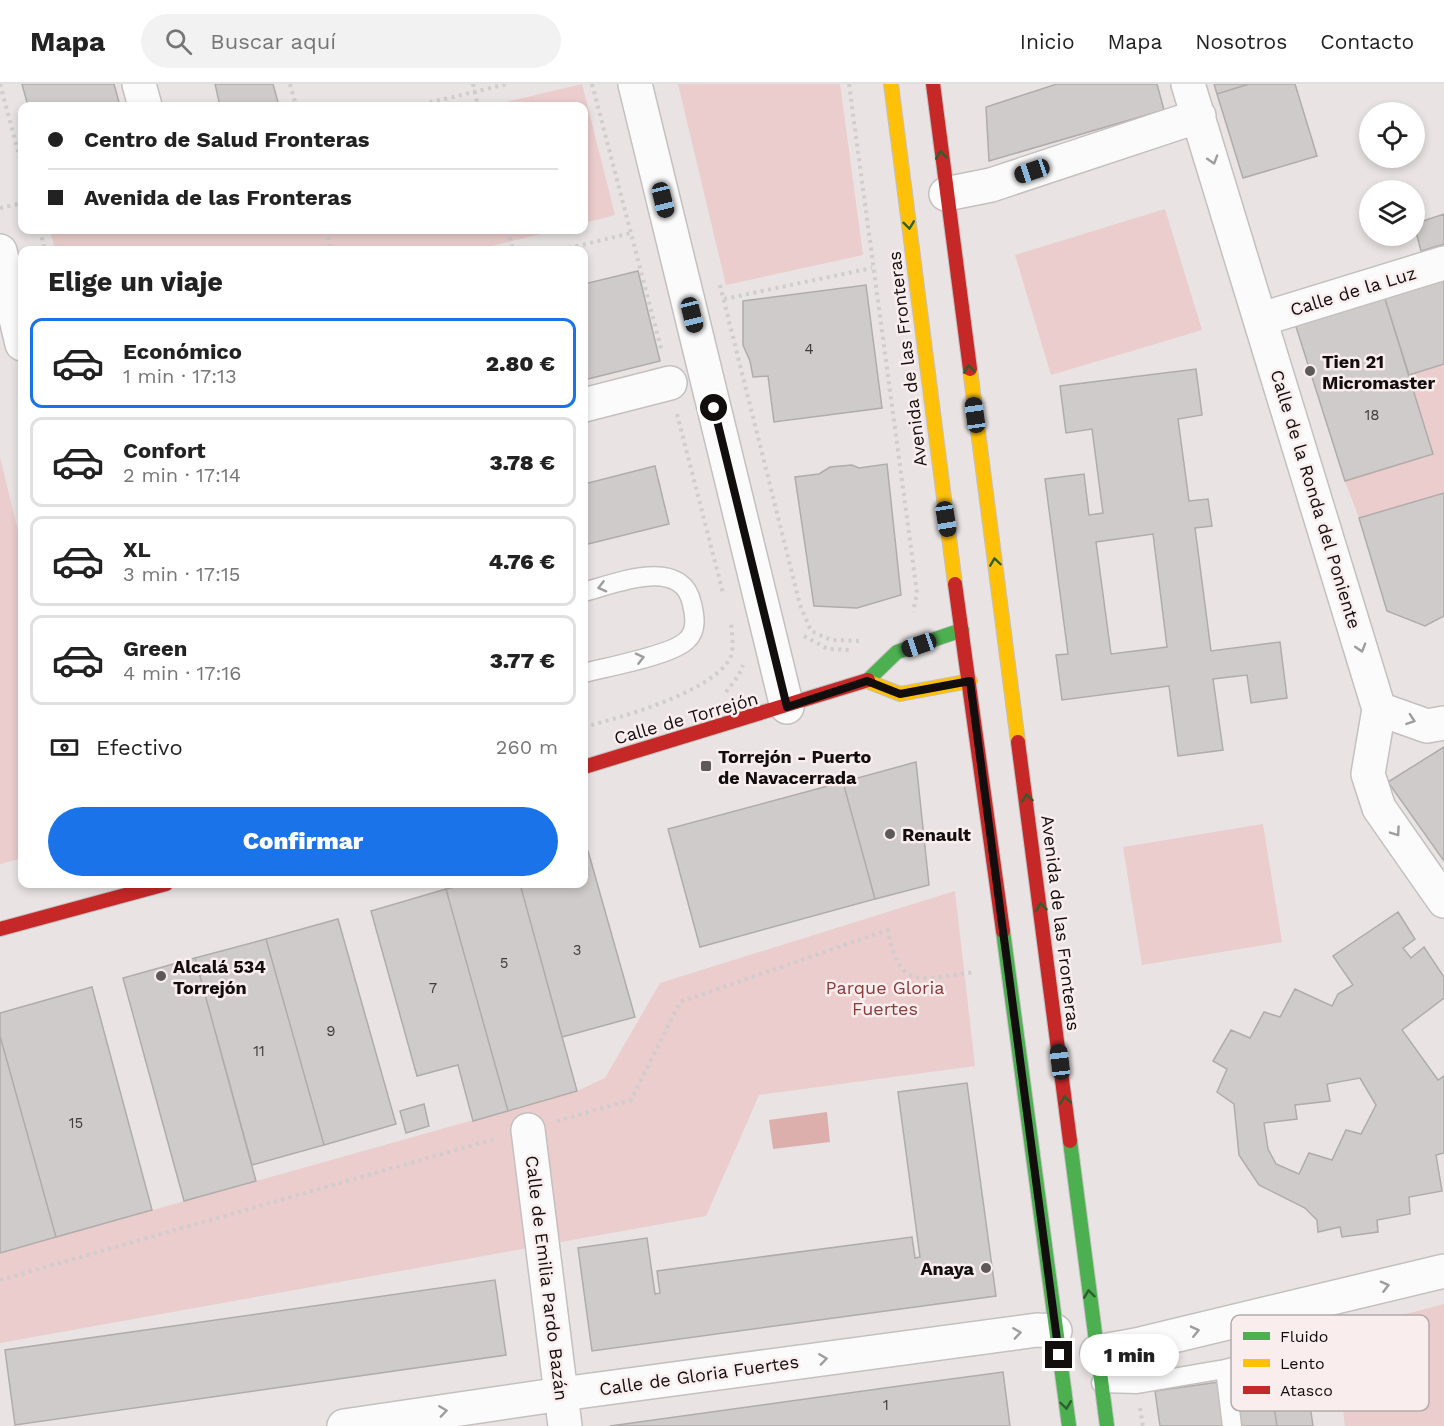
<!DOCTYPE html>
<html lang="es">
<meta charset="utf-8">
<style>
:root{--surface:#fff;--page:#f2f2f2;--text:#222;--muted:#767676;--line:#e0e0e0;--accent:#1a73e8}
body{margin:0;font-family:"Work Sans",sans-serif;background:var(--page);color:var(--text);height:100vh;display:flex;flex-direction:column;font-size:22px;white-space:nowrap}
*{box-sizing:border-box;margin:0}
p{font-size:20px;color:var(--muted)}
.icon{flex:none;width:33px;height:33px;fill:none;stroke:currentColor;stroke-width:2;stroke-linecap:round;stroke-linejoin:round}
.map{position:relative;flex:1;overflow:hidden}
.details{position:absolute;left:18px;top:162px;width:570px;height:642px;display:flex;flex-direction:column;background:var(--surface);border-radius:12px;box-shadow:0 3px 9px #0003}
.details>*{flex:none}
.guide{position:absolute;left:18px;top:18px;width:570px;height:132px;border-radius:12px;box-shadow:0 3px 9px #0003;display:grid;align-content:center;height:132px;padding:0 30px;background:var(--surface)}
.tools{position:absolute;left:1359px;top:18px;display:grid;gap:12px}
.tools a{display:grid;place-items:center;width:66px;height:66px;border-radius:50%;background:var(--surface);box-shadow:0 3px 9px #0003;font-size:30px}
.end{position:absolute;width:27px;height:27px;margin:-14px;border:8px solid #110e0d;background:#fff;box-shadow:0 0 0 3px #fff}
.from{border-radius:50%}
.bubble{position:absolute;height:42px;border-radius:21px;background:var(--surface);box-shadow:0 3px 9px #0003;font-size:20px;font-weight:800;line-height:42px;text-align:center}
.car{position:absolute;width:18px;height:36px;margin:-18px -9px;border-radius:8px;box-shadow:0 0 4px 2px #0007;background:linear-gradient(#222 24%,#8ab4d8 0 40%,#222 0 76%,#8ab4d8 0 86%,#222 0)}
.guide b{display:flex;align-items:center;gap:21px;height:57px;font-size:22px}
.guide b+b{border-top:2px solid var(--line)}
.guide i{width:15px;height:15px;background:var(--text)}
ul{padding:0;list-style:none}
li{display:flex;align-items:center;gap:18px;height:90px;margin:0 12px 9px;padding:0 18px;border:3px solid var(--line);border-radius:12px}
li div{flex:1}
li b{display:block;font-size:22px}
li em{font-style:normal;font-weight:800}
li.active{border-color:var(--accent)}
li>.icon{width:54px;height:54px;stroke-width:1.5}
h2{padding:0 30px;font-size:27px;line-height:72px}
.pay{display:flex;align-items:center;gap:15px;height:66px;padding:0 30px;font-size:22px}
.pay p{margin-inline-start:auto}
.action{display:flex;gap:12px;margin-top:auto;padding:12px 30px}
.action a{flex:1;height:69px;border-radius:36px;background:var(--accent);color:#fff;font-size:24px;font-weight:800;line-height:69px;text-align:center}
header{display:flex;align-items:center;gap:36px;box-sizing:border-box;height:84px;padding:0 30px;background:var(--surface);border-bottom:2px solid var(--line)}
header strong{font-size:28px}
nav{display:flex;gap:33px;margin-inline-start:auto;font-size:21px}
.search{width:420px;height:54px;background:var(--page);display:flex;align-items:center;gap:15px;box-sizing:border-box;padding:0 21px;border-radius:33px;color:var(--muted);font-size:22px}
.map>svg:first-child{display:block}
.green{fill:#eacdcc}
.water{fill:#dcaeac}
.building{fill:#d0cbcb;stroke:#b0acac;stroke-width:1.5;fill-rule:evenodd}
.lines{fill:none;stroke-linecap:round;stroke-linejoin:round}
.lane-casing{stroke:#c5c0c0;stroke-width:21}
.street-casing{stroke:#c5c0c0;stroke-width:36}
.fast-casing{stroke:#c5c0c0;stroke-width:16}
.slow-casing{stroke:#c5c0c0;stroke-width:16}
.jam-casing{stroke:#c5c0c0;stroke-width:16}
.path{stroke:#cfcdcd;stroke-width:4;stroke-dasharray:3 4.5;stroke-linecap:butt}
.lane{stroke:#fcfbfb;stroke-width:18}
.street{stroke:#fcfbfb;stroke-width:33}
.fast{stroke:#4caf50;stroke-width:14}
.slow{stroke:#ffc107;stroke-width:14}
.jam{stroke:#c62828;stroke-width:14}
.oneway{stroke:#2e5e2e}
.oneway2{stroke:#9e9c9c}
.route{stroke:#110e0d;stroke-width:8}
.poi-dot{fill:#5d5958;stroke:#f9eeed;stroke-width:2}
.labels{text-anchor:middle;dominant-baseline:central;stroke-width:5;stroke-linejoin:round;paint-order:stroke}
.number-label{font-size:15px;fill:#413d3c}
.street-label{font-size:18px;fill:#110e0d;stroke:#f9eeed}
.poi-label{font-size:18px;font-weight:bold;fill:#110e0d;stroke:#f9eeed;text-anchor:start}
.park-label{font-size:18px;fill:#893a3b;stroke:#f9eeed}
.key{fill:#f9eeed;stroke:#b3abaa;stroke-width:1.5}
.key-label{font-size:16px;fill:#110e0d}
</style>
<header>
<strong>Mapa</strong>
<div class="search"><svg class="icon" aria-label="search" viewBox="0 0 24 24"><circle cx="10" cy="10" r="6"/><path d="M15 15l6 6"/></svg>Buscar aquí</div>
<nav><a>Inicio</a><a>Mapa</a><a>Nosotros</a><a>Contacto</a></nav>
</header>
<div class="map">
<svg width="1444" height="1342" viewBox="0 0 1444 1342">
<rect width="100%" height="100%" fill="#e9e3e3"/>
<path class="green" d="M582 0 615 131 584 139V22H489Z
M678 0H840L863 171 726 201Z
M1165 125 1202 246 1051 291 1015 171Z
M50 146H558L475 166H55Z
M1444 280V409L1359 434 1345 397 1433 370 1409 291Z
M0 373 22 463V774L0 780Z
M1263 740 1282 858 1142 881 1123 763Z
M955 807 975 982 759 1011 706 1132 0 1259V1169L577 1007 605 994 660 899Z
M1444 1220V1342H1345L1334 1249Z"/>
<path class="water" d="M827 1028 830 1058 773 1065 769 1036Z"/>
<path class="building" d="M22 0H114L120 22H28Z
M215 0H273L279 22H220Z
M1057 0H1157L1164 26 989 77 986 23Z
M1214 0H1249L1217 10Z
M1249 0H1295L1317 72 1243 94 1217 10Z
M1444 130V160L1421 167 1414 140Z
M1444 182V280L1409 291 1381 202Z
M638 187 660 277 584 296V200Z
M866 201 882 324 774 338 768 292 753 293 750 277 743 261V217Z
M1381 202 1433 370 1345 397 1292 230Z
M1196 285 1202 331 1178 335 1189 417 1208 415 1212 442 1195 444 1211 567 1280 558 1287 614 1251 619 1247 591 1213 595 1223 666 1178 672 1169 602 1062 616 1056 571 1068 570 1045 395 1084 390 1089 431 1103 429 1092 345 1066 349 1060 302ZM1153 450 1167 563 1111 570 1096 458Z
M887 380 901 511 857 524 814 522 795 393 819 390 830 383 852 381 859 384Z
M655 382 669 440 584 461V400Z
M1444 409V532L1425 542 1387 527 1359 434Z
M1444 663V777L1388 698Z
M916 678 929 801 875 815 843 698Z
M843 698 875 815 700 863 668 745Z
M588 767 635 933 562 953 520 800H584V768Z
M468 800H520L577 1007 508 1027 446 805Z
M446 805 508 1027 473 1037 458 981 417 992 371 827Z
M1398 828 1415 855 1403 864 1411 874 1424 863 1444 893V914L1402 946 1438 996 1444 992V1069L1436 1071 1442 1107 1409 1113 1410 1130 1377 1136 1378 1148 1342 1153 1340 1143 1318 1148 1317 1136 1305 1124 1259 1101 1239 1071 1234 1020 1217 1008 1227 985 1213 977 1231 946 1250 954 1264 928 1280 933 1295 905 1332 922 1338 910 1353 901 1333 872ZM1360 994 1376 1021 1361 1050 1346 1046 1332 1076 1309 1069 1299 1090 1276 1080 1268 1065 1264 1039 1297 1035 1295 1021 1330 1017 1327 1000Z
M338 835 396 1040 324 1061 266 855Z
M266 855 324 1061 252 1081 195 874Z
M195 874 256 1097 184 1117 123 894Z
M92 903 152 1126 56 1153 0 952V929Z
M0 952 56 1153 0 1169Z
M967 999 996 1212 592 1267 578 1164 647 1154 655 1210 660 1209 657 1187 746 1175 912 1153 915 1174 920 1173 898 1008Z
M424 1020 429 1042 406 1049 400 1027Z
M495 1196 506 1271 15 1341 5 1266Z
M1305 1286 1313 1342H1277L1269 1291Z
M1003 1288 1010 1342H610L921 1299Z
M1269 1291 1277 1342H1160L1155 1307Z"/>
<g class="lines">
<defs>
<path id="lane" d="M584 508C614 500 682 471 692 520 695 532 697 546 688 555 675 571 606 583 584 589
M1225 1285 1292 1269 1312 1236 1315 1218
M1101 1299 1137 1300 1225 1285 1232 1342"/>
<path id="street" d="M139 0 145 22
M635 0 787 623
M1188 0 1379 625 1368 690 1379 724 1444 817
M946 110 991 101 1199 32
M0 167 22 260
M1262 235 1444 179
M584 321 670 299
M1379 625 1427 642 1444 639
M528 1046 565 1342
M1097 1268 1136 1261 1444 1187
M344 1342 562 1310 1037 1246 1055 1247"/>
<path id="fast" d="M868 596 897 568 962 546
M1003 847 1069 1342
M1070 1057 1107 1342"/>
<path id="slow" d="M891 0 955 500
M970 285 1018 658
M867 597 900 610 970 597"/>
<path id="jam" d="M933 0 970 285
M955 500 1003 847
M1018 658 1070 1057
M584 683 868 596
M0 845 166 800"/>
</defs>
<use href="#lane" class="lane-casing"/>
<use href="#street" class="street-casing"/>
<use href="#fast" class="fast-casing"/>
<use href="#slow" class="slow-casing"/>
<use href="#jam" class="jam-casing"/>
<path class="path" d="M0 0 22 82
M290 0 296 22
M473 0 478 22
M592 0 662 268
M849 0 917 509 913 528
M415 22 507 0
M0 124 22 119
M40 146 45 166
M326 146 331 166
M508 146 513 166
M561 166 631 149
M720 201 800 521 811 547 831 556 861 557
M724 215 872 184
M677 330 723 509
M804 552 828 565 850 566V569
M726 608 739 591 743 581
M584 643C619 634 717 607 731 572 734 564 732 548 731 540
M557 1037 631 1016 680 918 888 846C899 911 925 893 976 888
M0 1196 498 1054
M1140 1324 1143 1342"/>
<use href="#lane" class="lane"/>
<use href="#street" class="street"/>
<use href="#fast" class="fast"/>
<use href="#slow" class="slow"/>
<use href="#jam" class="jam"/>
</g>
<defs><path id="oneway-chevron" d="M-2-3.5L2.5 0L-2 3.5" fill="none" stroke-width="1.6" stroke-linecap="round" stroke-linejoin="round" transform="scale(1.5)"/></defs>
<g class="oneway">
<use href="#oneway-chevron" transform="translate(941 71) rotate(-97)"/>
<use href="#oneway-chevron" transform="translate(909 141) rotate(83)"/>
<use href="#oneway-chevron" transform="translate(969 285) rotate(-98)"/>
<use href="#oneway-chevron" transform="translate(995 478) rotate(-98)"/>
<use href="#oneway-chevron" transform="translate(1027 714) rotate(-97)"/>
<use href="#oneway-chevron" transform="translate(1041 823) rotate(-97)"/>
<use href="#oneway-chevron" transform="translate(1065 1016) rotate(-97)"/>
<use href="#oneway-chevron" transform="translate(1089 1210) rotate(-97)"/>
<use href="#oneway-chevron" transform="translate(1066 1321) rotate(82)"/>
</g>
<g class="oneway2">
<use href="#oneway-chevron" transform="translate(1213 76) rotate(73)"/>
<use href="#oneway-chevron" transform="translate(602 503) rotate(166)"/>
<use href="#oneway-chevron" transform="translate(1361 564) rotate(73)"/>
<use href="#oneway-chevron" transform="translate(640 574) rotate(-14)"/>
<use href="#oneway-chevron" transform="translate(1411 636) rotate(19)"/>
<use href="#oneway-chevron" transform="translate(1396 748) rotate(55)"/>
<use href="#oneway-chevron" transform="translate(1385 1202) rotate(-14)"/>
<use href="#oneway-chevron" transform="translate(1195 1247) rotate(-13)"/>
<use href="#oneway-chevron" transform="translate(1017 1249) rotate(-8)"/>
<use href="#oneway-chevron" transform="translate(823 1275) rotate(-8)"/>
<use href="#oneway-chevron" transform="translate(443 1327) rotate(-8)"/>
</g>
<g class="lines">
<path class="route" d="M714 324 787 623 867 597 900 610 970 597 1059 1271"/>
</g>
<g class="poi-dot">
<circle cx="1310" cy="287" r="6"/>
<rect x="700" y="676" width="12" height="12" rx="3"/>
<circle cx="890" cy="750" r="6"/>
<circle cx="161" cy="892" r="6"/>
<circle cx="986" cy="1184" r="6"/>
</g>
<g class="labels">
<g class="number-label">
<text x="809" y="265">4</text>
<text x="1372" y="331">18</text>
<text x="577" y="866">3</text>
<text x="504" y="879">5</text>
<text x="433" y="904">7</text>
<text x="331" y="947">9</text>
<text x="259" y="967">11</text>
<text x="76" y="1039">15</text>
<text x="886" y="1321">1</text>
</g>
<g class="street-label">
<text transform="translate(1353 207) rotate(-17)">Calle de la Luz</text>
<text transform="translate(907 275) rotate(-97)">Avenida de las Fronteras</text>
<text transform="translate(1316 415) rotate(73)">Calle de la Ronda del Poniente</text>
<text transform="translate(686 634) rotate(-16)">Calle de Torrejón</text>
<text transform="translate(1061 839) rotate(83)">Avenida de las Fronteras</text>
<text transform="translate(547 1194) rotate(83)">Calle de Emilia Pardo Bazán</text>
<text transform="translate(699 1291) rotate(-8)">Calle de Gloria Fuertes</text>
</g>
<g class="poi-label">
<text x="1322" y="277">Tien 21<tspan x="1322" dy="21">Micromaster</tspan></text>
<text x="718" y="672">Torrejón - Puerto<tspan x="718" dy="21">de Navacerrada</tspan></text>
<text x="902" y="750">Renault</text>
<text x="173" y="882">Alcalá 534<tspan x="173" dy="21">Torrejón</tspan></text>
<text x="974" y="1184" text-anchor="end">Anaya</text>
</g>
<g class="park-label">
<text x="885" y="903">Parque Gloria<tspan x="885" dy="21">Fuertes</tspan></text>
</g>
</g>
<rect x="1231" y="1231" width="198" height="96" rx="9" class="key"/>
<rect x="1243" y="1248" width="27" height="8" fill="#4caf50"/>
<rect x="1243" y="1275" width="27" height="8" fill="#ffc107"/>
<rect x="1243" y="1302" width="27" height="8" fill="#c62828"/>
<g class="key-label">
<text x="1280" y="1258">Fluido</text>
<text x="1280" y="1285">Lento</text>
<text x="1280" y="1312">Atasco</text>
</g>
</svg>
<div class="tools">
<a><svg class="icon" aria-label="locate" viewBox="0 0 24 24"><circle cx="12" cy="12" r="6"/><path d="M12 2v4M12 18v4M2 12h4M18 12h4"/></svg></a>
<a><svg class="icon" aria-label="layers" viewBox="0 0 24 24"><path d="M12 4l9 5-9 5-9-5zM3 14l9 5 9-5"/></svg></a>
</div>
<i class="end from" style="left:714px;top:324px"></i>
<i class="end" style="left:1059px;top:1271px"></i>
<div class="bubble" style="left:1080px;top:1250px;width:99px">1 min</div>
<i class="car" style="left:1032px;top:87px;rotate:251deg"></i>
<i class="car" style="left:663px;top:116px;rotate:166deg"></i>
<i class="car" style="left:692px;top:231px;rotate:166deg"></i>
<i class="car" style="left:975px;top:331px;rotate:352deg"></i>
<i class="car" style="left:946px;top:435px;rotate:171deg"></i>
<i class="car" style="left:919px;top:561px;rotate:251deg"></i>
<i class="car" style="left:1060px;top:978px;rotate:353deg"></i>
<div class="guide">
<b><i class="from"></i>Centro de Salud Fronteras</b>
<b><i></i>Avenida de las Fronteras</b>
</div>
<section class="details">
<h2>Elige un viaje</h2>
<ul>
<li class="active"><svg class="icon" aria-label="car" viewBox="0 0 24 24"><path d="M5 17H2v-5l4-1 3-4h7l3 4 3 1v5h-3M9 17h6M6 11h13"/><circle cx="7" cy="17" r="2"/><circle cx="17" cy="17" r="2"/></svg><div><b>Económico</b><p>1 min · 17:13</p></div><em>2.80 €</em></li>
<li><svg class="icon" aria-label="car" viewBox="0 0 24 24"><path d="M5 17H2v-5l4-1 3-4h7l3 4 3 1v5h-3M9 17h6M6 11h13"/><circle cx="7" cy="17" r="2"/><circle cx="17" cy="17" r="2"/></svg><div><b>Confort</b><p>2 min · 17:14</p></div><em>3.78 €</em></li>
<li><svg class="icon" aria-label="car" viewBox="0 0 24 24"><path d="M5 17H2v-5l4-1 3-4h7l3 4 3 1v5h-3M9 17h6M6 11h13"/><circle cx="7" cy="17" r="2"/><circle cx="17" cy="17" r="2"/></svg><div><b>XL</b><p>3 min · 17:15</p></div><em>4.76 €</em></li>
<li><svg class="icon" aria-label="car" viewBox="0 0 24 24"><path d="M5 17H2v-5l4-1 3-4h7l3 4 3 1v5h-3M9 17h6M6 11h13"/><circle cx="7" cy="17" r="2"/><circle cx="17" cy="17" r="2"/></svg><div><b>Green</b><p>4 min · 17:16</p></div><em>3.77 €</em></li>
</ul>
<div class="pay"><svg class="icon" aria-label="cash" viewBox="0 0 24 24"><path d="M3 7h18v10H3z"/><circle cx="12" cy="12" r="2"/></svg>Efectivo<p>260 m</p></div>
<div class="action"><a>Confirmar</a></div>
</section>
</div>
